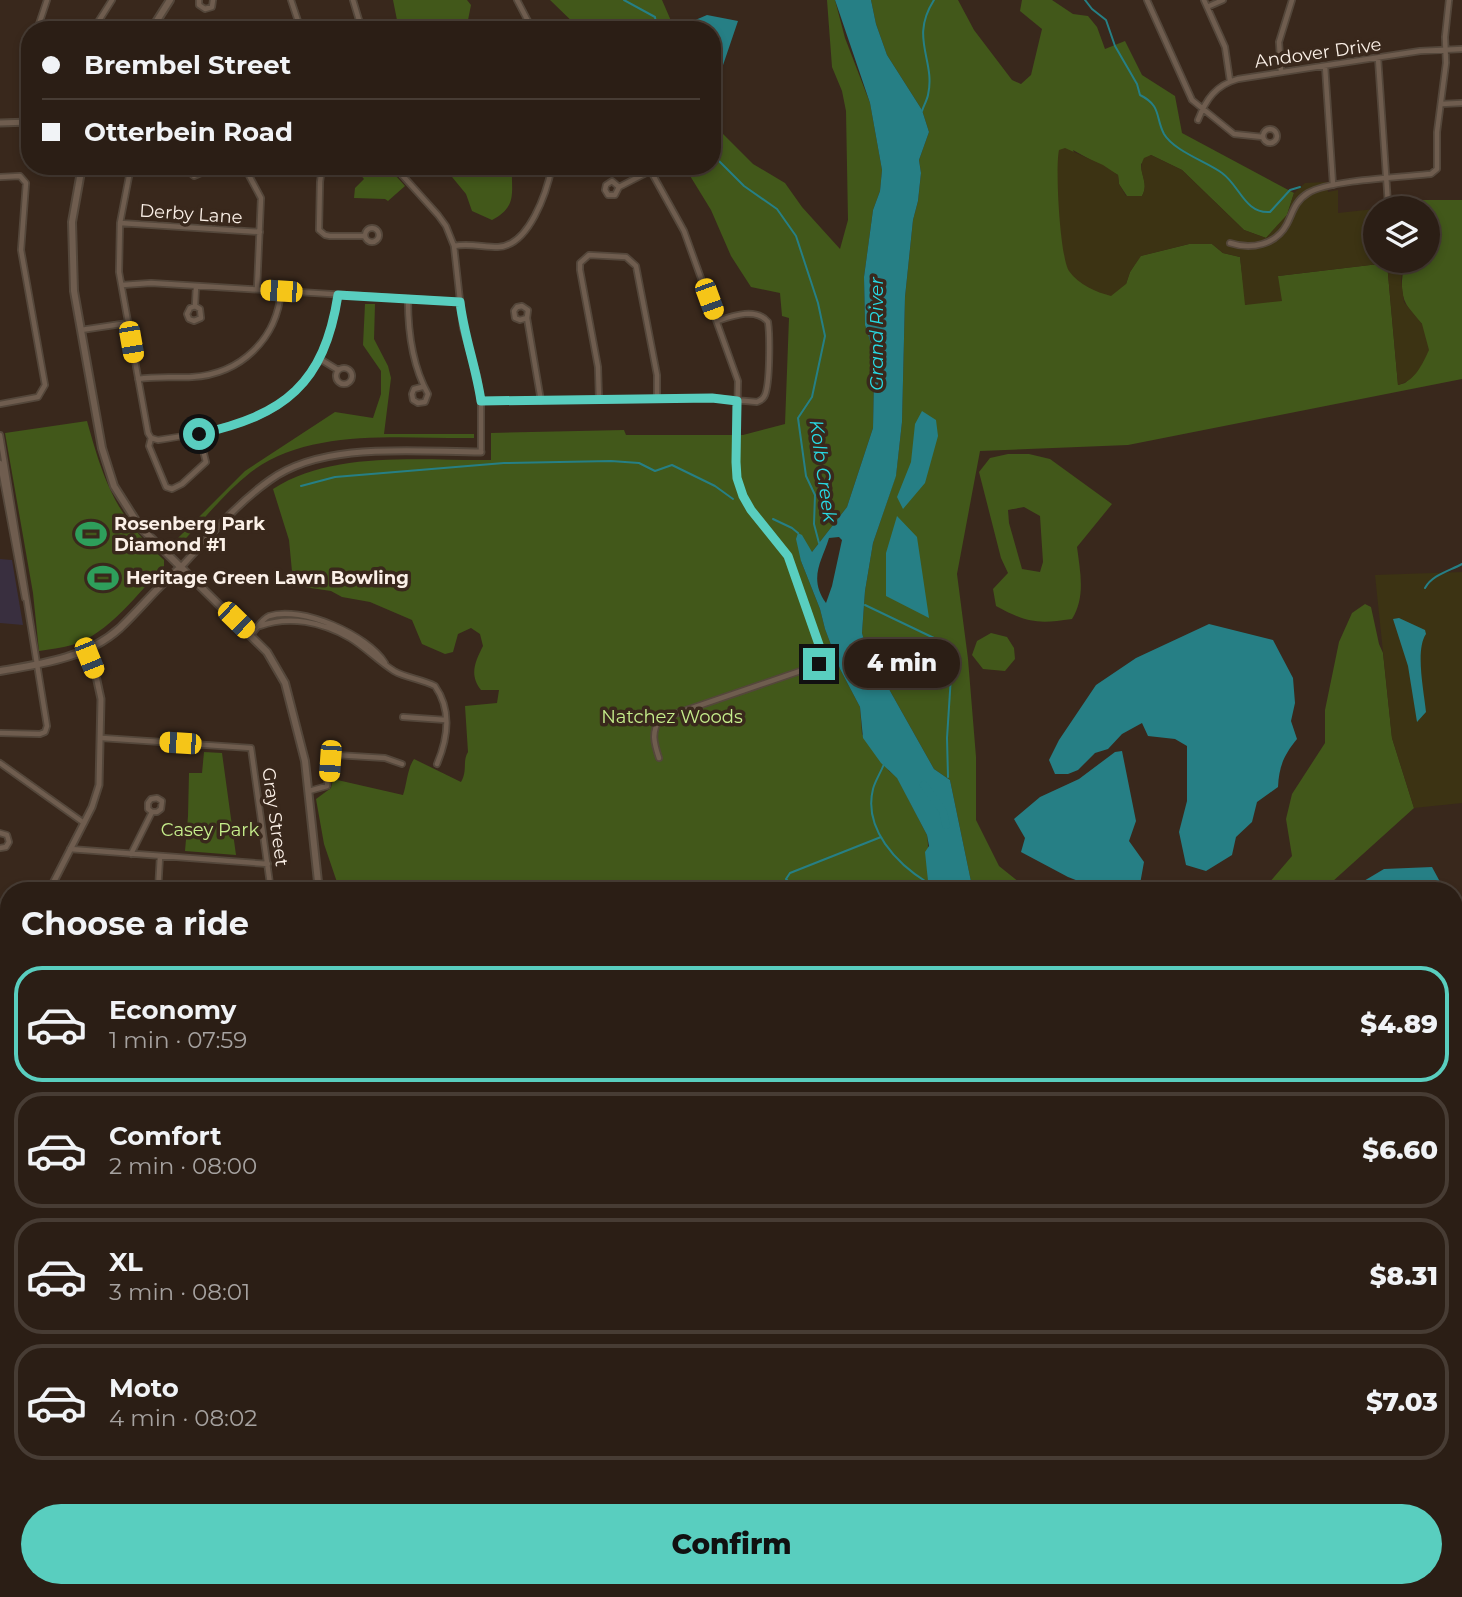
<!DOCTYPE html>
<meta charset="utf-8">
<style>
:root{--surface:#2b1e15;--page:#372b22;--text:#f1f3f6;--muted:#a6a2a0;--line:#473c34;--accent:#59cebf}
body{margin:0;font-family:Montserrat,sans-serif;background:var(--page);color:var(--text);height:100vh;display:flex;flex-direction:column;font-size:26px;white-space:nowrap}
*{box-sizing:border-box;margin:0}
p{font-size:23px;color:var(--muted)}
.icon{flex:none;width:38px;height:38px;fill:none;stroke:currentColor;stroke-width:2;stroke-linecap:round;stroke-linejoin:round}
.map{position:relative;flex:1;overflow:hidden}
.sheet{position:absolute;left:0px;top:882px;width:1463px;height:716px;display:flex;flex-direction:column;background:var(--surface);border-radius:28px 28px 0 0;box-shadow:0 4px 10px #0003,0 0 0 2px var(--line)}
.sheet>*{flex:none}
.hud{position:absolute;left:21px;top:21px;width:700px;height:154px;border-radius:28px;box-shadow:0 4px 10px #0003,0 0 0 2px var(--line);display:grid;align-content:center;height:154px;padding:0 21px;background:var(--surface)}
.controls{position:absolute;left:1363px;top:196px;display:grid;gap:14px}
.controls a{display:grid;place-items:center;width:77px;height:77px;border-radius:50%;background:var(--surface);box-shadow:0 4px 10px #0003,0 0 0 2px var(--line);font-size:35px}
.end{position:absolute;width:32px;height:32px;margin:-16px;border:9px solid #59cebf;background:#111;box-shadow:0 0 0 4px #111}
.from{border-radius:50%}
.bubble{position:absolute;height:49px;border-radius:24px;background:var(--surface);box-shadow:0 4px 10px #0003,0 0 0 2px var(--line);font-size:23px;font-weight:800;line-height:49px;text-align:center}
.car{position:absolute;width:21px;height:42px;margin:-21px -10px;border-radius:9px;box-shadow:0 0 5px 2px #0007;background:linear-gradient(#f5c518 24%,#345 0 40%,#f5c518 0 76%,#345 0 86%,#f5c518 0)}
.hud b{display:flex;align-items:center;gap:24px;height:66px;font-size:26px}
.hud b+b{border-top:2px solid var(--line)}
.hud i{width:18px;height:18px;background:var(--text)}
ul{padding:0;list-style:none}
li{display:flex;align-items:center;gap:21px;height:116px;margin:0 14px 10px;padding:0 7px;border:4px solid var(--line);border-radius:28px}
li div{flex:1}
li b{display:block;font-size:26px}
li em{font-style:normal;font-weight:800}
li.selected{border-color:var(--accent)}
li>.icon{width:63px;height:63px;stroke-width:1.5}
h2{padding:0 21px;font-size:32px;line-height:84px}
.primary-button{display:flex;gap:14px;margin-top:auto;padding:14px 21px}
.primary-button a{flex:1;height:80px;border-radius:42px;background:var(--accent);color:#111;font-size:28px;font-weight:800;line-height:80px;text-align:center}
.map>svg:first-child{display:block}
.education{fill:#392f3f}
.green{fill:#42581a;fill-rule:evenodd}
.sand{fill:#3c3313}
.water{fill:#267f85;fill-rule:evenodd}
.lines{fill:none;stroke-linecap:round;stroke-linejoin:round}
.stream{stroke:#267f85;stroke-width:2}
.river{stroke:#267f85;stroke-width:8}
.minor-casing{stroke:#54473b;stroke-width:8}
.tertiary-casing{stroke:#54473b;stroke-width:9}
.secondary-casing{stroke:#54473b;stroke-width:10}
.minor{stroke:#6f5d4f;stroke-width:4.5}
.tertiary{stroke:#6f5d4f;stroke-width:5}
.secondary{stroke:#6f5d4f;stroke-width:6}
.route{stroke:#59cebf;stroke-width:9}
.labels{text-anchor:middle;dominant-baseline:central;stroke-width:7;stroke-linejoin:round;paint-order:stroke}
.street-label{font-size:18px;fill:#fbf0e7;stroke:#39281c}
.poi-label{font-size:18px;font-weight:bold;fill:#fbf0e7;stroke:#39281c;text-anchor:start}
.park-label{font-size:18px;fill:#c6ee8c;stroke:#39281c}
.water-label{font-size:19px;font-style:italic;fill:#28dae4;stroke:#39281c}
</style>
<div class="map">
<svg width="1462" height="1597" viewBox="0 0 1462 1597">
<rect width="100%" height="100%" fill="#39281c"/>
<path class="education" d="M0 559 12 560 23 625 0 623Z
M754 1589H858L865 1597H754Z"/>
<path class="green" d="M393 0H467L471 5 466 30H399Z
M550 0H662L675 30H633C625 20 616 19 604 24L605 30H588L586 26 576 23 581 30Z
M827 0H835L845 38 870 103 882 170 880 191 873 210 864 277 865 325 872 347 874 376 873 428 847 507 812 552 801 561 820 609 825 629 840 669 860 707 862 734 889 771 897 777 927 835C930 854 926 872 929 891H340L324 844 316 799 331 788 333 779 403 795C407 784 407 769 414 759L461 782C468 770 462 762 468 752L465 706 497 703 499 690H481C469 675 475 662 483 646L480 634 471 628 458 634 453 652 445 654 422 644 412 620 370 602 342 597 331 591 304 587 293 582 289 540 273 489C333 450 422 461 491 460V433L624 430 626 435H743L785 424 789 318 782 316 780 293 751 287 731 256 711 210 684 166H712V112L722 133 753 164 785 183 802 207 840 249 848 220 846 111 842 91 832 67Z
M871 0H958L974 30 1012 80 1021 84 1031 75 1042 29 1020 11 1022 0H1052L1073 14 1088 16 1097 27 1105 49 1125 41 1142 75 1175 96 1182 133 1294 193 1287 215 1266 238 1244 230 1182 170 1151 155 1141 164C1141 177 1149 183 1142 196H1127L1119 184 1118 175 1073 150 1126 284 1130 272 1140 256 1189 244H1212L1223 253 1240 257 1246 305 1278 276 1387 263 1398 385 1405 383 1414 375 1422 324C1400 301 1399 292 1405 261H1428V208H1392L1390 206 1415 200H1462V379L1128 445 980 451 957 574 968 659 976 757V820L999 866 1030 891H973L950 780 934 769 867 650 862 633 865 591 873 543 896 475 902 422 905 297 913 220 918 201 921 173 919 160 929 132 922 110 887 55 876 24Z
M353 166H387L405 186 388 201 385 199 354 198 355 188 364 179Z
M443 166H512C511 193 518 206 492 220L472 211 466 194Z
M365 304H375L374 339 388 366 391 378 384 434H474V438C403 439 310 427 251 472 223 494 200 524 176 549L173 543 245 471 335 412 373 418 381 394V371L363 345Z
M87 421C104 482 116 516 164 560V566C138 593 109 634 72 645 61 648 50 649 39 651L33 593 5 433Z
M1008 454H1029L1050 459 1112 504 1077 547C1080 571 1086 597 1072 619 1038 624 1027 623 996 606L993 589 1008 573 1001 558 979 472 990 458ZM1024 507 1040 516 1043 562 1040 572 1022 569 1009 523 1008 510Z
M1365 604 1371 607 1379 644 1383 653 1392 738 1414 808 1322 891H1249L1269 883 1292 856 1286 819 1292 794 1325 743V710L1339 642 1352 613Z
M991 633 1007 637 1014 648 1015 659 1005 671 983 669 972 655 977 641Z
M204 752 222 753 236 855 185 851 188 816 189 773H202Z
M9 1284V1589H122L127 1597H0V1286Z
M1454 1320 1462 1328V1462H1454Z
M403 1589H627L613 1597H408Z
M672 1589H754L755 1596 677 1597Z
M1276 1589H1397L1396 1597H1276Z"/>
<path class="sand" d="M1065 148 1103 165 1118 175 1119 184 1126 196H1142C1150 181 1136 172 1144 158L1151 155 1182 170 1244 230 1266 238 1287 215 1294 193 1305 183 1327 182 1328 192 1338 190V213L1375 209 1376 261H1405L1401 279 1404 302 1422 324 1429 350C1422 365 1415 381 1398 385L1387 263 1278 276 1282 301 1245 305 1240 257 1223 253 1212 244H1189L1141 256 1130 272 1126 284 1111 296C1096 292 1079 285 1069 271 1060 257 1055 168 1059 150Z
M1462 572V803L1414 808 1392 738 1375 575Z"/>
<path class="water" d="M835 0H871L876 24 887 55 922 110 929 132 919 160 921 173 918 201 913 220 905 297 902 422 896 476 873 543 865 591 862 633 867 650 934 769 950 780 973 891H929L925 852 929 846 927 835 897 778 881 763 863 738 860 707 840 669 825 629 820 609 801 561 796 539 798 533 802 535 812 552 847 507 873 428 874 376 872 347 865 325 864 277 873 210 880 191 882 170 870 103ZM839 537 842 540 832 586 826 603C808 578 822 561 829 538Z
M707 15 738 21 720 74 712 69V30H688L686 24Z
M922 411 936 420 938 436 925 483 903 509 897 497 911 462 915 424Z
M897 516 917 537 929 618 886 596V553Z
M1399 618 1425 630 1426 634C1415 650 1424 691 1426 712L1417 722 1408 666 1393 619Z
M1209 624 1273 640 1293 678 1295 703 1291 721 1297 739C1284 755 1279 766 1278 787L1257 802 1252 822 1236 837 1232 855 1206 871 1186 865 1179 832 1187 801V746L1175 739 1148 736 1142 723 1122 734 1108 749 1095 753 1078 770 1068 774H1055L1049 760 1059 740 1096 685 1136 658Z
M1122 751 1136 821 1129 841 1144 862 1140 884 1120 891H1104L1068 877 1021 852 1025 838 1014 819 1040 797 1079 779 1115 752Z
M1432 867 1445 891H1347L1384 869Z
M1454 908 1462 922V980L1454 995Z"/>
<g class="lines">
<path class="stream" d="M624 0 655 17 657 30
M1085 0 1092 9 1106 20 1115 46 1137 84 1140 95C1162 106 1155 117 1164 134 1174 151 1207 162 1222 173 1240 186 1245 214 1270 212L1290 190 1300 187
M922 111C924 105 927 100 928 95 936 60 909 39 934 0
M712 154 744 186 777 209 796 236 818 303 825 336 812 397 798 418 806 476 815 495 814 524 819 543
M301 486 335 477 504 463 611 461 639 463 655 471 672 465 715 486 733 499
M773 519 792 528 798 533
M1425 588C1432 575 1449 571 1462 564
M865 605 936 639 948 650 951 676 947 738 948 777
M884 764C881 772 875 781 873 789 863 829 897 864 928 883
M797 891 786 879 790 873 881 837
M1454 1376 1462 1382
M0 1437 9 1455
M82 1589 93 1597
M505 1589 512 1597"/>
<path class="river" d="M924 785 943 811 946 825"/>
<defs>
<path id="minor" d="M199 0V5L205 9 212 7 213 0
M291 0 301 30
M353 0 362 30
M517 0 528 21 536 30
M1147 0 1192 100 1234 134 1263 137
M1204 0 1225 47 1230 81
M1207 7 1223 0
M37 30 47 0
M93 30 112 0
M517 30 528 21
M1378 58 1388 204
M1325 66 1333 185
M1281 72 1279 42 1292 0
M1441 104 1462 103
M1198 120C1206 99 1216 85 1238 79L1420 51 1462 49
M1263 136a7 7 0 1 1 14 0a7 7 0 1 1-14 0Z
M131 166 120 223 119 272 148 433 151 438
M188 166V171L194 176 201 173 202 166
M244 166 261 198 257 289
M327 166 321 175 320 182 319 230 325 235 330 236H365
M394 166 438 215 446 226 454 246 463 328 477 376 481 401V452
M648 166 684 231 738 381 736 462 737 478 743 496 751 510 788 556 824 659 822 662 812 667 660 719C651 732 654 743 659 758
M0 177 20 176 26 183 21 250 45 385 38 397 0 404
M619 187 612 181 606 185 605 190 608 195H615L619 187 650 171
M120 223 260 232
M365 235a7 7 0 1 1 14 0a7 7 0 1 1-14 0Z
M1230 243C1251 250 1276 245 1287 224 1293 212 1295 201 1308 193 1329 180 1403 177 1431 174L1437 169V132L1446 63 1445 37 1449 0
M454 246C468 243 483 247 498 247 529 246 547 192 552 166
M122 285 151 283 460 302
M408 300C408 332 413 367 428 394L425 402 418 403 413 400 412 394 414 389 422 387
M195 306 190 308 187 314 189 319 194 321 201 318 200 309 195 306 196 286
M527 318 520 320 515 318 514 311 517 307 522 306 528 310 527 318 541 401
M81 330 128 323
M320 359 338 370
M336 376a8 8 0 1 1 16 0a8 8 0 1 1-16 0Z
M138 379C157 376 173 378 192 377 241 374 277 339 281 291
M599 400 598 367 580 270V263L589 255 626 257 636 266 657 375V399
M481 401 712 398 757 402C761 400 763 400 765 395 770 383 770 336 768 322 756 307 732 316 717 321
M0 435 47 726 45 732 40 734 0 733
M151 438 158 440C259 425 321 407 338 295
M151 438 149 446 166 487 172 489 182 484 206 462 199 434
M0 463 25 598
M260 626C289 615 322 622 350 638 365 647 378 661 394 671 406 678 422 679 435 686 452 710 448 738 437 764
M251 635C256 629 262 619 269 616 301 605 368 635 385 663
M403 717 446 720
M102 738 251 748 271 891
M0 763 84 823
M309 791 327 786 330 760 336 755 385 758 402 764
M0 833 7 835 9 842 6 847 0 848
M70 849 268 864
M131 854 152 812H157L161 809 162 801 157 798 151 799 148 803V809L152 812
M158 891 160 856
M0 903H9
M0 1049 9 1052
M0 1163 9 1162
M189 1589 195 1597
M325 1589 331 1597
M1233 1589 1269 1591
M260 1597 263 1589
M875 1597 887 1589"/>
<path id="tertiary" d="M0 123 30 122
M181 567C209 537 236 504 270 480 323 441 416 452 481 452
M49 891 92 807 99 785 101 699 96 676 86 650
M157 1597 167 1589
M1116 1597 1117 1589"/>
<path id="secondary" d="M151 30 170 0
M82 166 72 222 74 291 102 448 114 486 140 527 267 652 285 683 305 761 319 891
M0 671C42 664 87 658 120 628 141 608 159 585 181 567
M388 1589 394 1597"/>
</defs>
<use href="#minor" class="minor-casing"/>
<use href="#tertiary" class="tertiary-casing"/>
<use href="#secondary" class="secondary-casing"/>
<use href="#minor" class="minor"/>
<use href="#tertiary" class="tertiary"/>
<use href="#secondary" class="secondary"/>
</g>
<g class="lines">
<path class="route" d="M199 434C285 415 324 384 338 295L460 302C464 336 476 367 481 401L712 398 737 401 736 462 737 478 743 496 751 510 788 556 824 659 819 664"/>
</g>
<defs>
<symbol id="stadium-bare" viewBox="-9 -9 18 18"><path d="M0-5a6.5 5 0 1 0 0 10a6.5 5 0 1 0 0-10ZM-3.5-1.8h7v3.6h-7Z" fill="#2e9e5b" stroke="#39281c" stroke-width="2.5" paint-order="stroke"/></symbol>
</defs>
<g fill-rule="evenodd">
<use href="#stadium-bare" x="69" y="512" width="44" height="44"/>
<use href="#stadium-bare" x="81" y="556" width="44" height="44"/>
</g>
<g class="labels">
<g class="street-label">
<text transform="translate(1318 53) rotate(-8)">Andover Drive</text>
<text transform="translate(191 214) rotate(4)">Derby Lane</text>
<text transform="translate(275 817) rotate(82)">Gray Street</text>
</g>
<g class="poi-label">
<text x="114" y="524">Rosenberg Park<tspan x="114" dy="21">Diamond #1</tspan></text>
<text x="126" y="578">Heritage Green Lawn Bowling</text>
</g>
<g class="park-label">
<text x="672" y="717">Natchez Woods</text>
<text x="210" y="830">Casey Park</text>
</g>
<g class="water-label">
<text transform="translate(876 334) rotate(-90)">Grand River</text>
<text transform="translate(823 471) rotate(82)">Kolb Creek</text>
</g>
</g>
</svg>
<div class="controls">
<a><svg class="icon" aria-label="layers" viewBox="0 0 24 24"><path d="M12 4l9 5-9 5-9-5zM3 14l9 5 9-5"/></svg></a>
</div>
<i class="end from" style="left:199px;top:434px"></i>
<i class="end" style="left:819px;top:664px"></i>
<div class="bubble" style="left:844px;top:639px;width:116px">4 min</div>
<i class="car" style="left:281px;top:291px;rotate:274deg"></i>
<i class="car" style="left:709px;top:299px;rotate:160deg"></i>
<i class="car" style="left:131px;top:342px;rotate:170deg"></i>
<i class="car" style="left:236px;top:620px;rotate:134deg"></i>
<i class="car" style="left:89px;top:658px;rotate:158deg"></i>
<i class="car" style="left:180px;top:743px;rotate:274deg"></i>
<i class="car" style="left:330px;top:761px;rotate:184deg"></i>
<div class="hud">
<b><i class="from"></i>Brembel Street</b>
<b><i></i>Otterbein Road</b>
</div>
<section class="sheet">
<h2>Choose a ride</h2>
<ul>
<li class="selected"><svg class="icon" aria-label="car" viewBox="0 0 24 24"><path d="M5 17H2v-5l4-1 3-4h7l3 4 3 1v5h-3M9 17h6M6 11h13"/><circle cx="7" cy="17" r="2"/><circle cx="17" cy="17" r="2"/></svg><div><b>Economy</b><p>1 min · 07:59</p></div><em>$4.89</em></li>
<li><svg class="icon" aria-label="car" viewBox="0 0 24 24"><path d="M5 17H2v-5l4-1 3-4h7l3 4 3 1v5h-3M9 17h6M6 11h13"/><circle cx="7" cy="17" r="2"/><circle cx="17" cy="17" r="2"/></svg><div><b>Comfort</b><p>2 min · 08:00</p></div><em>$6.60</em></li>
<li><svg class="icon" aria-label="car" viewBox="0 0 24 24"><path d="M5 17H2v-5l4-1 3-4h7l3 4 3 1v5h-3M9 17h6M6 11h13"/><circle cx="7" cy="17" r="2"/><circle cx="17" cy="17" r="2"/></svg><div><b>XL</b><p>3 min · 08:01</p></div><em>$8.31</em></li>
<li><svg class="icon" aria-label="car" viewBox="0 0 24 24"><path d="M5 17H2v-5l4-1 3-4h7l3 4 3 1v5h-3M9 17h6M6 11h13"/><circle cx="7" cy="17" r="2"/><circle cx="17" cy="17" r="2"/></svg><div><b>Moto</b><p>4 min · 08:02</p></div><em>$7.03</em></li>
</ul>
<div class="primary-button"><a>Confirm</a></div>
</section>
</div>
